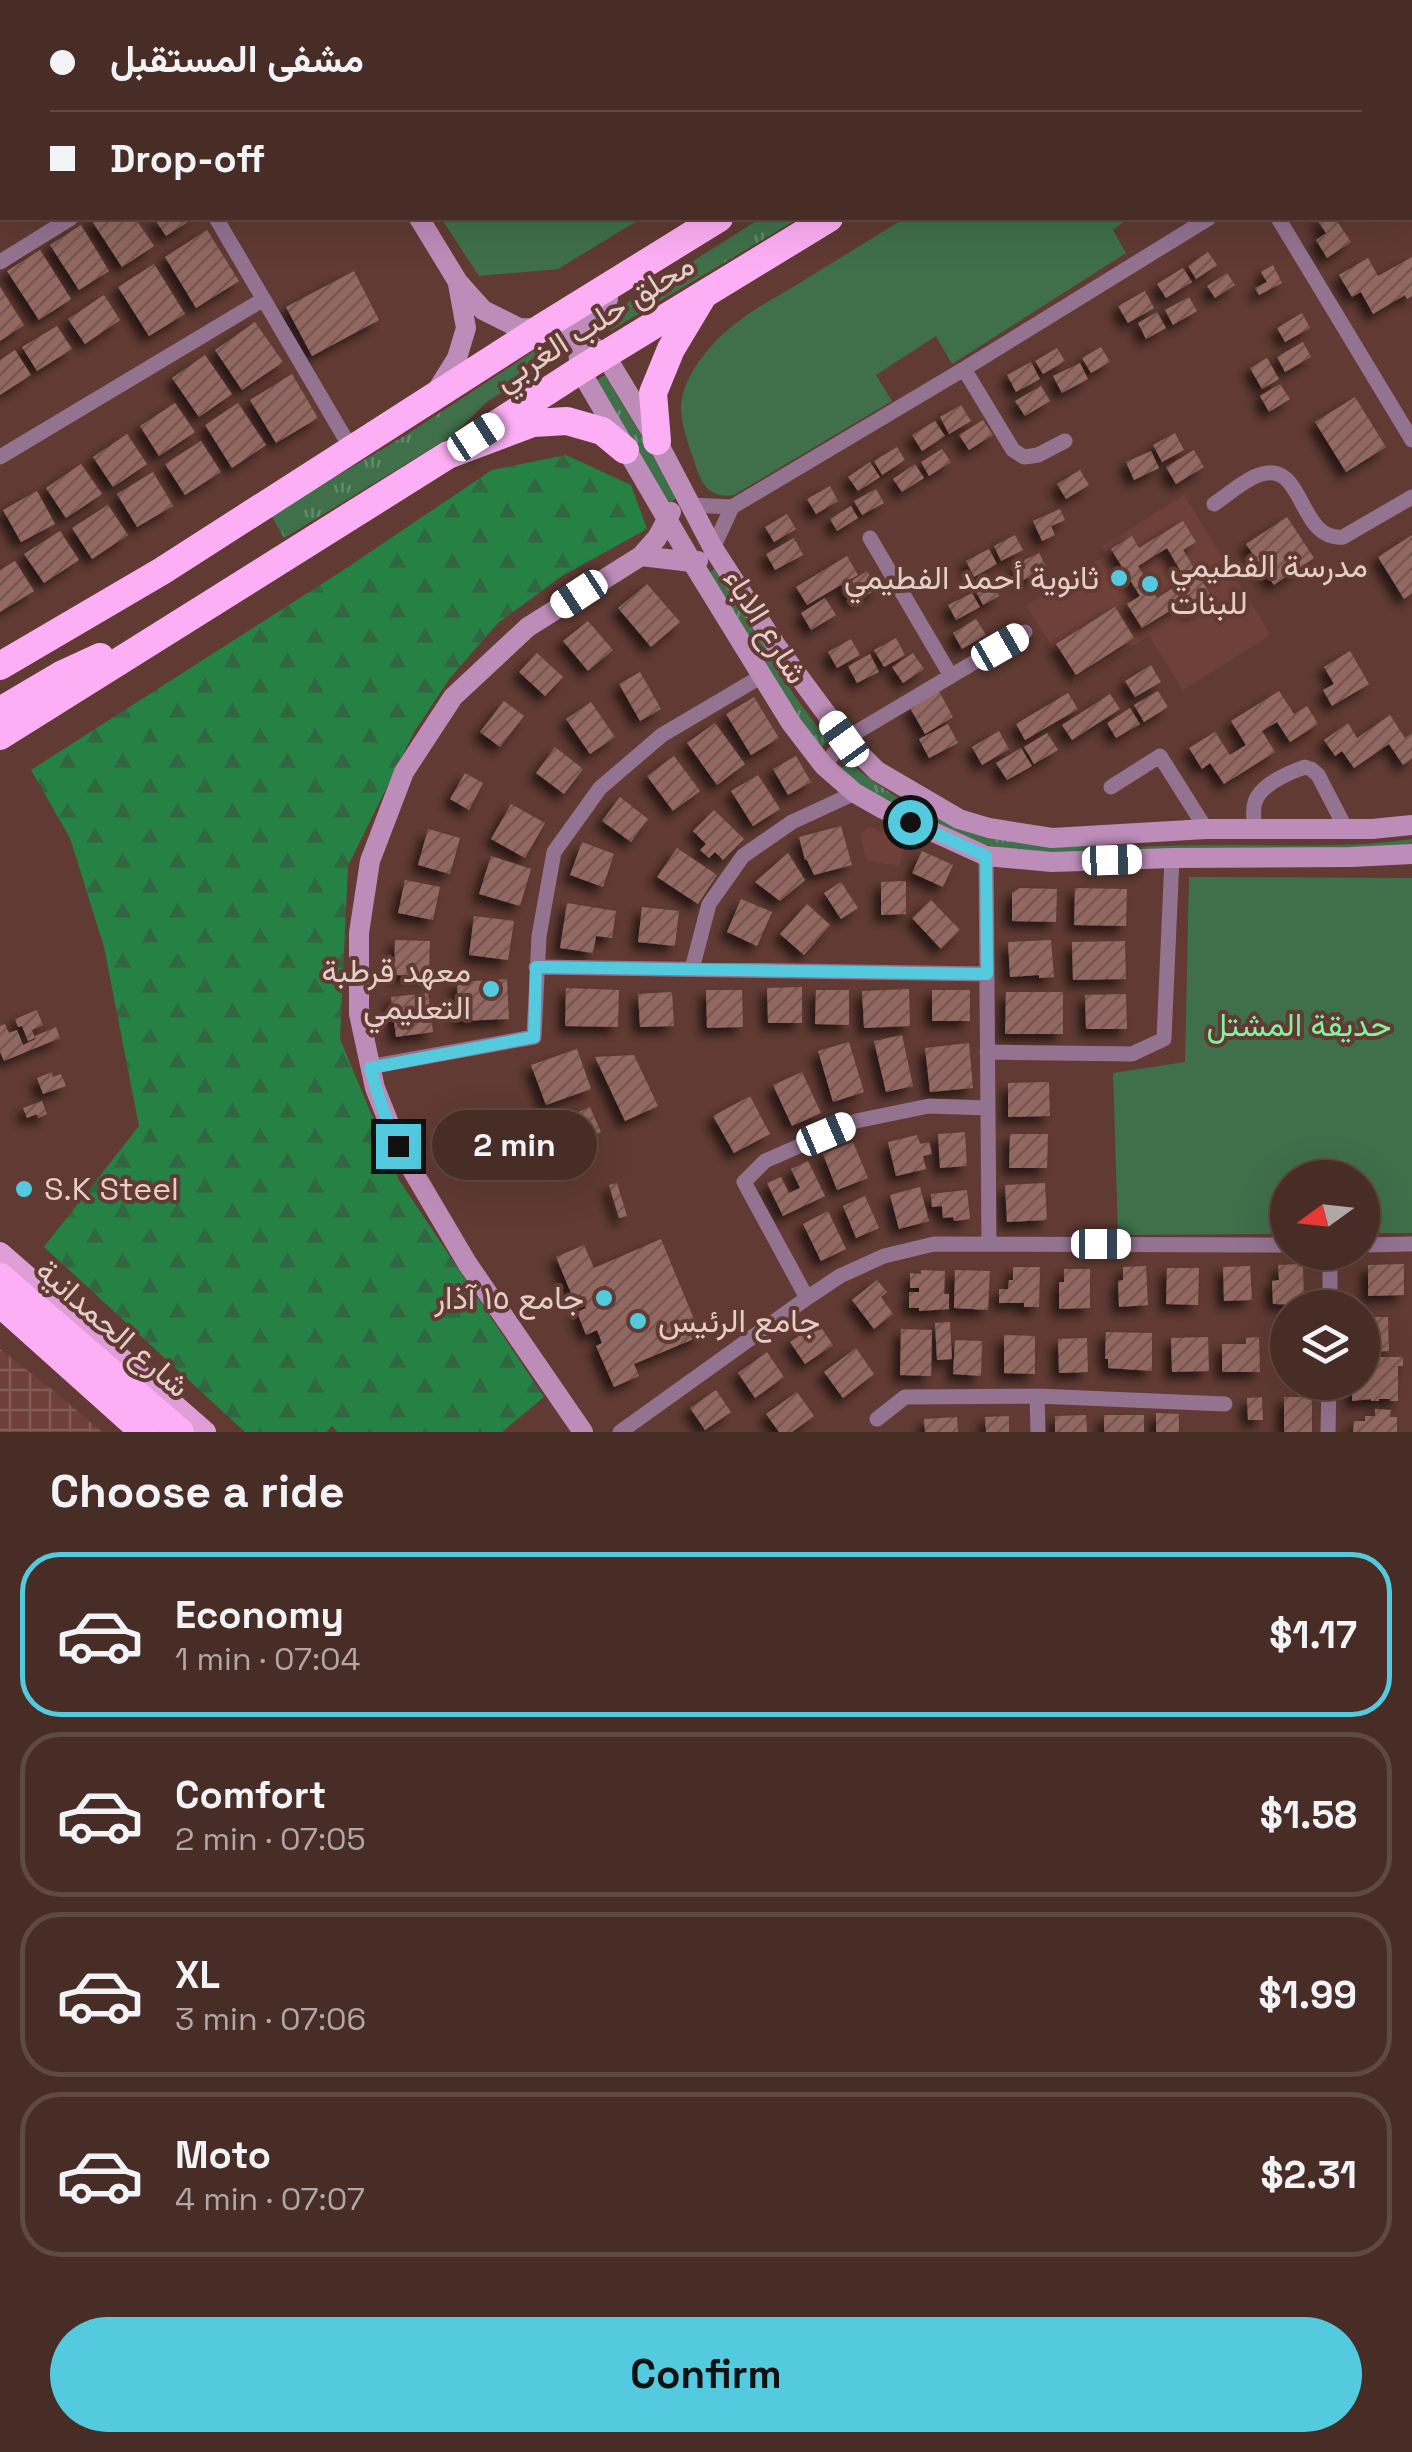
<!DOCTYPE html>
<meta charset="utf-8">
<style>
:root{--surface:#482c26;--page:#523832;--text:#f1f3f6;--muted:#b1a7a7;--line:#604843;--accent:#54cade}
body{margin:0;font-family:"Space Grotesk",Vazirmatn,sans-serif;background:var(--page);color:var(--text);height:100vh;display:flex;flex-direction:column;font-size:38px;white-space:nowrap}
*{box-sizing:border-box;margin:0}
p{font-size:32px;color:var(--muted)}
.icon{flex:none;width:55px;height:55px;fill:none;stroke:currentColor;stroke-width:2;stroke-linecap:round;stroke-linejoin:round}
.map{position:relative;height:1432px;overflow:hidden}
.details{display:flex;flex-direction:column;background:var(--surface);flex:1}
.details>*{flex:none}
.hud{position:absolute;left:0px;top:0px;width:1412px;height:220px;box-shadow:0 10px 40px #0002,0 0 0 2px var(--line);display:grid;align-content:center;height:220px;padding:0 50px;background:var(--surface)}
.needle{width:65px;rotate:255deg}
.fabs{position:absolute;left:1270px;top:1160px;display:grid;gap:20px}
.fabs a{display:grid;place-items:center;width:110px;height:110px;border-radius:50%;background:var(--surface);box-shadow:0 10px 40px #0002,0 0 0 2px var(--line);font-size:50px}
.end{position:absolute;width:45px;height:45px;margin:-22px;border:12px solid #54cade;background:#111;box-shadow:0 0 0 5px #111}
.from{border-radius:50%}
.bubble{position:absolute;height:70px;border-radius:35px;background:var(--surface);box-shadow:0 10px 40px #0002,0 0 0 2px var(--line);font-size:32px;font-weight:600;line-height:70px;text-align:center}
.car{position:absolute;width:30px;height:60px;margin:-30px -15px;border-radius:12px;box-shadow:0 0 8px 2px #0007;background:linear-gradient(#fff 24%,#345 0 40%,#fff 0 76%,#345 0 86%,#fff 0)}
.hud b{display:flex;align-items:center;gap:35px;height:95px;font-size:38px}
.hud b+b{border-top:2px solid var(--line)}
.hud i{width:25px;height:25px;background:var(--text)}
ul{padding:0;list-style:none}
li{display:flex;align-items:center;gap:30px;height:165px;margin:0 20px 15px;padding:0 30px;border:5px solid var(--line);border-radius:40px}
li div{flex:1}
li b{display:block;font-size:38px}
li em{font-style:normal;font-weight:600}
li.on{border-color:var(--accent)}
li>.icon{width:90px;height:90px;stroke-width:1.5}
h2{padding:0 50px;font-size:45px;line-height:120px}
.button{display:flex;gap:20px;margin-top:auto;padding:20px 50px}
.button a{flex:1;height:115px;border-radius:60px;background:var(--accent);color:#111;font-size:40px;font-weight:600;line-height:115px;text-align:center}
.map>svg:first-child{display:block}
.built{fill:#6e4039}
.industrial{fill:url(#industrial-grid)}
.grass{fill:url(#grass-tufts)}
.forest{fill:url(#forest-firs)}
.park{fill:#3f704a}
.building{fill:url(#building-hatch);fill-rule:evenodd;filter:url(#shadow)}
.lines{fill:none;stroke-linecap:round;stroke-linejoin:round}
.street{stroke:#947390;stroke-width:15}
.secondary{stroke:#be8cb9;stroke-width:20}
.primary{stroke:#df9ed8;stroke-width:22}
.highway{stroke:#fdaff5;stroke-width:28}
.route{stroke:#54cade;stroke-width:12}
.poi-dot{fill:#54cade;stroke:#603a33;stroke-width:4}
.labels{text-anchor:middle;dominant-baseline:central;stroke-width:8;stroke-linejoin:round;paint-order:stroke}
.street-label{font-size:32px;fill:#e5cdc9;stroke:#603a33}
.poi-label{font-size:32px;fill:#e5cdc9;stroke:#603a33;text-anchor:start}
.park-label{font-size:32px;fill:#81f29e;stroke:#603a33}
</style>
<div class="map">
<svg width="1412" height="1432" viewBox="0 0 1412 1432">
<defs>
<pattern id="industrial-grid" width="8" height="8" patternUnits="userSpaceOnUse" patternTransform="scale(2.5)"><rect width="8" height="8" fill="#6e4039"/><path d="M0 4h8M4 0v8" fill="none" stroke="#835a54"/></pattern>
<pattern id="grass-tufts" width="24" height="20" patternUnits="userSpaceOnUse" patternTransform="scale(2.5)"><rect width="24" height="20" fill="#3f704a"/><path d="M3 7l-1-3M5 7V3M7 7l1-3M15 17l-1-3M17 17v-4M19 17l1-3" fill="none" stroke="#648a6b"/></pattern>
<pattern id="forest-firs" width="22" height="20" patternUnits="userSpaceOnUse" patternTransform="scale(2.5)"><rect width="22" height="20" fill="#268144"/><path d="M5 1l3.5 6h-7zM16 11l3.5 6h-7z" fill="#326641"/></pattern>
<pattern id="building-hatch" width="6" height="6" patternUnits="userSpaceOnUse" patternTransform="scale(2.5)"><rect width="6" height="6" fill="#926861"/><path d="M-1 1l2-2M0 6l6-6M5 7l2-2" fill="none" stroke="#735752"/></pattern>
<filter id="shadow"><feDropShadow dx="-7" dy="7" stdDeviation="5" flood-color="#0009"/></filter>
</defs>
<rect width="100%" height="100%" fill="#603a33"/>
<path class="built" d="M1184 495 1271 635 1183 690 1149 636 1074 682 1026 605 1106 555 1101 547Z
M870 826 906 842 899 866 866 861 860 834Z"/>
<path class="industrial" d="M0 1349 55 1392 102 1432H0Z"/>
<path class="grass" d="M761 218H799L610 331 602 319Z
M543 345 553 362 488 401 452 436 284 538 271 515 406 435Z
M605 375 678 497 668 504 594 382Z
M717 567 794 695 828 741 820 749 786 700 709 573Z
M849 763C876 783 902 803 933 816 1025 857 1130 845 1228 845 1289 845 1351 848 1412 839V850L1032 854 977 843 952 833 860 786 840 769Z"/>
<path class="forest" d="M566 455 631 485 647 529 562 576 498 623 450 678 414 732 348 866 340 1039 399 1180 544 1397 502 1432H337L332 1426 326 1432H245L44 1247 139 1126 104 947 70 838 31 770 339 573 492 470Z"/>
<path class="park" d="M308 0H989L985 2H310Z
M441 218H642L558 269 479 276Z
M905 218H1129L1113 230 1126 253 952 364 936 336 876 375 892 401 734 495C712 499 702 486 696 467 690 448 681 427 681 407 682 382 700 357 717 340 738 318 767 302 793 287 830 264 868 241 905 218Z
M1189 877 1412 878V1233H1363L1362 1178H1288L1287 1234 1118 1235 1113 1073 1185 1062Z"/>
<path class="building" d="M90 218H135L154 246 122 267Z
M154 218H194L166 236Z
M1316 218H1343L1337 221 1351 242 1327 258 1316 240 1326 233Z
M81 225 109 271 79 290 50 245Z
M207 230 239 281 196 308 165 257Z
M40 250 71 299 39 320 7 271Z
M1208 252 1217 265 1196 279 1188 266Z
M1412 257V296L1407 299 1405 295 1373 314 1361 292 1352 297 1339 275 1368 258 1378 276Z
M154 264 185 314 149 336 118 287Z
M1273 265 1282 283 1259 295 1255 288 1267 282 1261 272Z
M1183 268 1192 282 1166 298 1157 284Z
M354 271 379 320 312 356 286 307Z
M1227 273 1235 285 1215 298 1207 286Z
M0 287 24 325 0 341Z
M1145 291 1154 308 1128 323 1118 306Z
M104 295 120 320 85 344 68 319Z
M1189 297 1197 311 1173 325 1165 310Z
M1157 312 1166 328 1146 339 1138 323Z
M1302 313 1310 328 1285 342 1277 328Z
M255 322 283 362 242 390 215 350Z
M57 326 72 349 37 371 22 347Z
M1303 342 1311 357 1285 372 1277 357Z
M1101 347 1110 362 1091 373 1082 358Z
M1057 348 1065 361 1043 374 1035 361Z
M15 350 31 375 0 395V360Z
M205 355 232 394 199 417 172 378Z
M1267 358 1279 379 1262 389 1250 368Z
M1031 362 1040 379 1016 392 1007 375Z
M1080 363 1088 379 1062 393 1053 376Z
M292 374 318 418 276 443 250 400Z
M1280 384 1290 399 1269 412 1260 396Z
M1041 386 1050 401 1025 416 1015 401Z
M1355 397 1386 447 1346 472 1315 422Z
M175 403 195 432 159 456 140 426Z
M238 403 266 445 232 468 205 425Z
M961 405 971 421 949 434 940 417Z
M983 420 993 435 969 450 959 435Z
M935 421 945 436 922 451 912 435Z
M1175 433 1184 450 1162 462 1153 445Z
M127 434 147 464 113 487 93 457Z
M201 441 221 472 185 495 165 464Z
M897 447 905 460 882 475 874 461Z
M942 449 951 462 929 476 921 462Z
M1194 450 1204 467 1176 484 1166 467Z
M1151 451 1159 468 1134 480 1126 462Z
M870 462 880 477 858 491 848 477Z
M81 464 102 494 66 518 46 488Z
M915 464 924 478 902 492 893 479Z
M1080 470 1089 485 1066 499 1057 484Z
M153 472 173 506 137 527 117 494Z
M830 486 838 501 816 514 807 499Z
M876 489 884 503 862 515 854 501Z
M37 491 55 524 21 542 3 510Z
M108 505 128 535 92 559 72 528Z
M851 506 858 518 837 531 830 519Z
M1060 509 1065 520 1051 526 1055 535 1042 541 1033 521Z
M787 514 796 529 774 542 765 527Z
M1287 517 1314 558 1274 585 1246 544Z
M1183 521 1196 542 1183 550 1213 599 1190 613 1184 602 1142 628 1127 604 1140 596 1111 549 1132 536 1139 548ZM1167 548 1186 580 1157 598 1138 566Z
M60 531 79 560 44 583 24 554Z
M1015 535 1023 550 1001 561 994 546Z
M1412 535V593L1404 599 1378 557Z
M794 538 803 555 775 570 766 554Z
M989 549 997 564 974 577 966 561Z
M1039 553 1047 568 1022 581 1014 565Z
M847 556 858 575 807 605 796 587Z
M15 561 34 591 0 612V570Z
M867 571 878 588 853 604 842 587Z
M991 581 999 596 983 605 975 590Z
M647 584 680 622 651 647 618 608Z
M972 593 980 607 956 620 948 605Z
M825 598 836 615 811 630 801 613Z
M1115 607 1134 638 1076 675 1056 644Z
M976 619 986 635 962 649 953 633Z
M588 621 613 650 588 671 563 641Z
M896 638 905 655 884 667 874 650Z
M851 639 860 655 837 668 828 652Z
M1350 651 1369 684 1332 706 1323 690 1334 684 1324 667Z
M537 653 563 677 545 696 519 672Z
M913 653 924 669 903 683 892 667Z
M870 654 879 672 857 683 848 666Z
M1151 665 1161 682 1135 697 1125 681Z
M640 672 661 709 640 721 619 684Z
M939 691 953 717 925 734 910 708Z
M1158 691 1168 707 1144 722 1134 705Z
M1279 691 1294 714 1307 706 1318 724 1290 742 1277 722 1262 731 1275 752 1224 784 1210 763 1202 769 1189 748 1215 732 1230 755 1246 745 1231 721Z
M1068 693 1078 709 1025 740 1016 724Z
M1110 694 1120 709 1072 740 1062 725Z
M754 697 779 738 751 755 726 714Z
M504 701 524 716 500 747 480 732Z
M591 702 615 737 590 754 566 719Z
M1130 708 1140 724 1116 738 1107 723Z
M1390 715 1405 738 1412 733V758L1403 765 1389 744 1354 768 1342 751 1335 756 1324 740 1348 723 1357 738Z
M715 723 745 764 717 785 687 743Z
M948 724 958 743 929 758 919 739Z
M999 731 1009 749 982 765 972 747Z
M1047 733 1058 750 1034 764 1024 747Z
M555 747 583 769 564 794 536 773Z
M1021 748 1032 766 1007 780 996 763Z
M674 756 700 791 673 811 647 776Z
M796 756 811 782 788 795 773 769Z
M465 773 483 783 469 810 450 799Z
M758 775 780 809 753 826 731 791Z
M620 797 648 819 631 842 602 821Z
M511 804 545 823 525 858 491 839Z
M714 810 744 839 723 860 715 852 709 858 700 850 706 844 693 831Z
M841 826 852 865 814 875 807 860H805L799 837Z
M428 829 460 838 450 874 418 865Z
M582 842 614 854 603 887 570 875Z
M677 848 717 875 698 904 657 877Z
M922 851 953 865 943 887 912 873Z
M788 853 805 880 780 901 755 882Z
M491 856 531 869 520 906 479 894Z
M405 880 440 887 433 920 398 913Z
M906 881V914L881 915V882Z
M841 882 858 908 841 919 824 893Z
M1020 888 1057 889 1056 922 1012 921V893Z
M1075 888 1127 889 1126 926 1074 925Z
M741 899 772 912 757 946 727 932Z
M931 900 960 930 941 949 912 918Z
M567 903 616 911 612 938 596 936 593 953 560 948Z
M807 904 830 925 804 955 780 934Z
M642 907 679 911 675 946 638 942Z
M474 916 514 921 508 960 469 955Z
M395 940 430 941 429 976 394 975Z
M1051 940 1054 977 1039 978V975L1010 977 1008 942Z
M1125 941 1126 979 1073 980 1072 942Z
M507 979 509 1019 459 1021 457 982Z
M802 987V1023H768L767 988Z
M566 988 619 990 618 1027 565 1026Z
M909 989 910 1026 864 1028 862 991Z
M706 990H742L743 1027 707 1028Z
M816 990H849V1025L815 1024Z
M932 990H970V1021H932Z
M672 992 674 1026 640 1027 638 994Z
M1006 992H1063V1034H1005Z
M428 993 433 1032 396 1037 391 997Z
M1126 994 1127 1029H1086L1085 995Z
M37 1010 43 1025 32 1030 35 1038 28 1041 22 1026 18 1027 15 1019Z
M5 1024 9 1033 17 1030 23 1045 36 1039 35 1036 56 1027 60 1038 4 1061 0 1052V1026Z
M902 1035 913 1086 886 1092 874 1041Z
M849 1042 864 1092 833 1102 818 1051Z
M969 1043 973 1088 930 1092 925 1048Z
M577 1049 591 1089 546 1105 531 1065Z
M634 1055 658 1106 625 1121 595 1057Z
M52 1072 53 1077 61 1074 66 1086 43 1094 37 1078Z
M802 1072 821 1113 792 1126 773 1085Z
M1049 1082 1050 1116 1008 1117V1083Z
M750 1096 770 1134 734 1153 713 1116Z
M42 1101 47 1114 38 1118 37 1114 27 1118 23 1108Z
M590 1107 601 1132 568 1146 557 1121Z
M965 1132 967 1166 940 1168 938 1134Z
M1010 1134H1048L1047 1168H1009Z
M917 1135 920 1144 929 1142 932 1154 923 1156 926 1169 896 1176 888 1142Z
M853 1142 868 1178 837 1190 823 1154Z
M808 1161 825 1196 783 1216 767 1183 781 1177 789 1193 800 1188 791 1169Z
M617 1183 627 1216 619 1218 609 1185Z
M1045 1183 1047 1220 1007 1222 1005 1185Z
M920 1187 929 1221 899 1229 890 1195Z
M967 1190 970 1219 954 1221 953 1217 943 1218 942 1206 932 1207 931 1194Z
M865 1196 879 1228 856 1238 843 1206Z
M828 1211 846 1249 821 1261 803 1224Z
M661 1239 701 1336 634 1364 639 1376 614 1387 596 1346 602 1343 597 1330 586 1335 577 1312 586 1308 580 1295 573 1298 556 1257 584 1245 594 1268Z
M1303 1264 1304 1305 1273 1304 1272 1281 1279 1280 1278 1265Z
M1404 1264V1295L1368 1296V1265Z
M1146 1266 1148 1305 1119 1307 1118 1281 1123 1280V1267Z
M1250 1266 1252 1300 1224 1301 1223 1267Z
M1013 1267H1040L1039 1307H1024V1303H999V1289H1008L1009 1280H1013Z
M1167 1268H1199L1198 1305 1166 1304Z
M1064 1269H1090V1308L1059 1309V1282H1064Z
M921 1270 945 1271 944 1294H949V1309L919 1311V1308H909V1292H919V1288H910V1273L921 1274Z
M955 1270 990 1271 988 1310 954 1308Z
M877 1280 887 1292 881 1297 893 1314 874 1329 852 1300Z
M1362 1313H1373V1317H1388L1389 1351 1362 1352Z
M950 1322 952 1359 937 1360 935 1323Z
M818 1323 833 1345 805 1364 790 1342Z
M901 1329 932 1330 931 1376 900 1375Z
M1106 1332 1152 1333V1371L1108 1368V1359H1105Z
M1004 1335 1035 1336V1374L1004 1373Z
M1208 1337 1209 1371 1172 1372 1171 1338Z
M1259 1337 1260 1372H1222V1344H1246V1338Z
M1087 1338 1088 1372 1059 1373 1058 1339Z
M955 1340 982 1341 981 1376 953 1374Z
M856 1348 874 1374 843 1398 824 1372Z
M767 1352 784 1377 755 1398 738 1373Z
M1377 1357H1403V1366H1398V1401H1390V1399H1379V1401H1371V1399L1352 1401V1382H1362V1367H1377Z
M716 1390 731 1412 705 1430 690 1408Z
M797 1392 814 1416 792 1432H779L766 1414Z
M1262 1397 1263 1420H1248L1247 1398Z
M1284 1397H1312V1432H1284Z
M1375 1409 1391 1410 1390 1417H1397V1432H1353L1354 1421H1365V1416H1375Z
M1156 1413 1179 1414V1432H1156Z
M1086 1415 1087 1432H1055V1416Z
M1104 1415H1144V1432H1104Z
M1009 1416V1432H986L985 1417Z
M957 1417 958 1432H925L924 1419Z"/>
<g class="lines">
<path class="street" d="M89 0 90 2
M1410 92 1412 91
M0 127 2 131
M216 218 352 450
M1278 218 1412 440
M0 262 71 218
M964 369 1013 450 1024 457 1038 455 1065 441
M0 457 264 299
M1214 504C1226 496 1248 477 1262 474 1305 462 1298 541 1343 537L1412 497
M691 505 732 507 964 369 1209 218
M870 538 951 676
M713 548 732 507
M824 766 845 739 1025 632
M1111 787 1160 756 1206 829
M1255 829C1254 820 1252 811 1255 802 1261 784 1288 773 1305 767L1311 769 1318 775 1346 829
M986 856 989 1244
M536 967 987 974
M692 969 709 904 743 856 792 822 855 793
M987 1052 1132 1054 1164 1039 1172 858
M369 1067 534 1037 539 936 554 852 600 788 662 735 762 676
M1362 1245 1412 1244
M807 1298 744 1182 765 1161 856 1121 929 1106 988 1108
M1330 1308V1252
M1037 1396 1038 1432
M877 1419 905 1397 1037 1396 1225 1404
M620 1432 807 1298 840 1276 884 1256 934 1244 1288 1245
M1328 1432 1329 1382"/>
<path class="secondary" d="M288 0 289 2
M419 218 458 282 483 310 519 328 555 329 576 334 605 355 657 441 713 548 777 647 845 739 877 771 959 819 989 828 1052 838 1206 829H1372L1412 825
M608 299C574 323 576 332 580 370L692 562 791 723 824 766 855 793 883 809 986 856 1052 862 1172 858 1351 857 1412 854
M436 392 457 358 466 328 458 284
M641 556 692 562 698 561
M583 1432 467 1263 398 1146 375 1088 359 1014V933L370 861 404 772 453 697 528 627 641 556 657 538 671 512"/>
<path class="primary" d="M0 1253 205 1432"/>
<path class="highway" d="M1073 2 1078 0
M1180 2 1184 0
M492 427 580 370 829 218
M657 441 653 393 671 349 701 299
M0 666 162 571 541 328 719 218
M0 711 61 675 100 657
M0 736 448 455 533 423 567 421 602 431 625 450
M0 1277 180 1432
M0 1303 144 1432"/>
</g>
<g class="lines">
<path class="route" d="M398 1146 382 1107 370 1068 534 1037 536 967 987 974 986 856 910 822"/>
</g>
<g class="poi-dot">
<circle cx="1119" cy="578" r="10"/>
<circle cx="1150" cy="584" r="10"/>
<circle cx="491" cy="989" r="10"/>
<circle cx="24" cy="1189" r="10"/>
<circle cx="604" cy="1298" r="10"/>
<circle cx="638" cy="1321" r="10"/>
</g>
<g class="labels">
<g class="street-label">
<text transform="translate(594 322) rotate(-32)">محلق حلب الغربي</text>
<text transform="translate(766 626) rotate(58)">شارع الاباء</text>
<text transform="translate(113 1328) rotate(41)">شارع الحمدانية</text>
</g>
<g class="poi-label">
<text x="1170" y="566">مدرسة الفطيمي<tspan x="1170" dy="37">للبنات</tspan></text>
<text x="1099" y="578" text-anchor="end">ثانوية أحمد الفطيمي</text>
<text x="471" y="971" text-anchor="end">معهد قرطبة<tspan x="471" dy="37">التعليمي</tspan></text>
<text x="44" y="1189">S.K Steel</text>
<text x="584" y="1298" text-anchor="end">جامع ١٥ آذار</text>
<text x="658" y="1321">جامع الرئيس</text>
</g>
<g class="park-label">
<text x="1299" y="1025">حديقة المشتل</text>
</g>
</g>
</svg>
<div class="fabs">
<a><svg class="needle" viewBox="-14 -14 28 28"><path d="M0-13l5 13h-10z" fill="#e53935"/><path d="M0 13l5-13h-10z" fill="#b1a7a7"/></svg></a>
<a><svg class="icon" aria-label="layers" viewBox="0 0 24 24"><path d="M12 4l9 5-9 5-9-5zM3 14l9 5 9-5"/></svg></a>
</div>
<i class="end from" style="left:910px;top:822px"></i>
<i class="end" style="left:398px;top:1146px"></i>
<div class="bubble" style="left:432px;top:1110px;width:165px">2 min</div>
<i class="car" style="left:476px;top:437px;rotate:57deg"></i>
<i class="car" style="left:579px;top:594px;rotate:237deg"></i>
<i class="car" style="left:1000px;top:647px;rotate:60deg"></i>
<i class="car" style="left:844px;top:739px;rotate:324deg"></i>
<i class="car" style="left:1112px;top:860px;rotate:88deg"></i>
<i class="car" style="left:826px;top:1134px;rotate:67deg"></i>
<i class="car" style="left:1101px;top:1244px;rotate:90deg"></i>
<div class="hud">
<b><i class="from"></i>مشفى المستقبل</b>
<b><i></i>Drop-off</b>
</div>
</div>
<section class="details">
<h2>Choose a ride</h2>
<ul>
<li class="on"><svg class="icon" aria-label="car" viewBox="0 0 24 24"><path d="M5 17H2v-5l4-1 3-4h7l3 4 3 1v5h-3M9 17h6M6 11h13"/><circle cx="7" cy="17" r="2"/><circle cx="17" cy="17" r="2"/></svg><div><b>Economy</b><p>1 min · 07:04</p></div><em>$1.17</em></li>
<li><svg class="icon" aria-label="car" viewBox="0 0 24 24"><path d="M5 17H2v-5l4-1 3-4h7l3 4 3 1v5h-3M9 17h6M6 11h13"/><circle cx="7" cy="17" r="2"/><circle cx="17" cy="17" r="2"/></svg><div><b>Comfort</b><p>2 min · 07:05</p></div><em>$1.58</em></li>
<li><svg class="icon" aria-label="car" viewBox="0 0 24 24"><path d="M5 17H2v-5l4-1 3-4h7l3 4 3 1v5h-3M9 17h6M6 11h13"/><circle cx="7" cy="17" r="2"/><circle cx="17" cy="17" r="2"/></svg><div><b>XL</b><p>3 min · 07:06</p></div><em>$1.99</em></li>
<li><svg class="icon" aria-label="car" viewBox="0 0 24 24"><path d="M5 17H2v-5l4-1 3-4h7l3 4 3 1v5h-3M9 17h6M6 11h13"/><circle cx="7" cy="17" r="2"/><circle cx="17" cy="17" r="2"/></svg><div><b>Moto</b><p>4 min · 07:07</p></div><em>$2.31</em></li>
</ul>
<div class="button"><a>Confirm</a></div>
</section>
